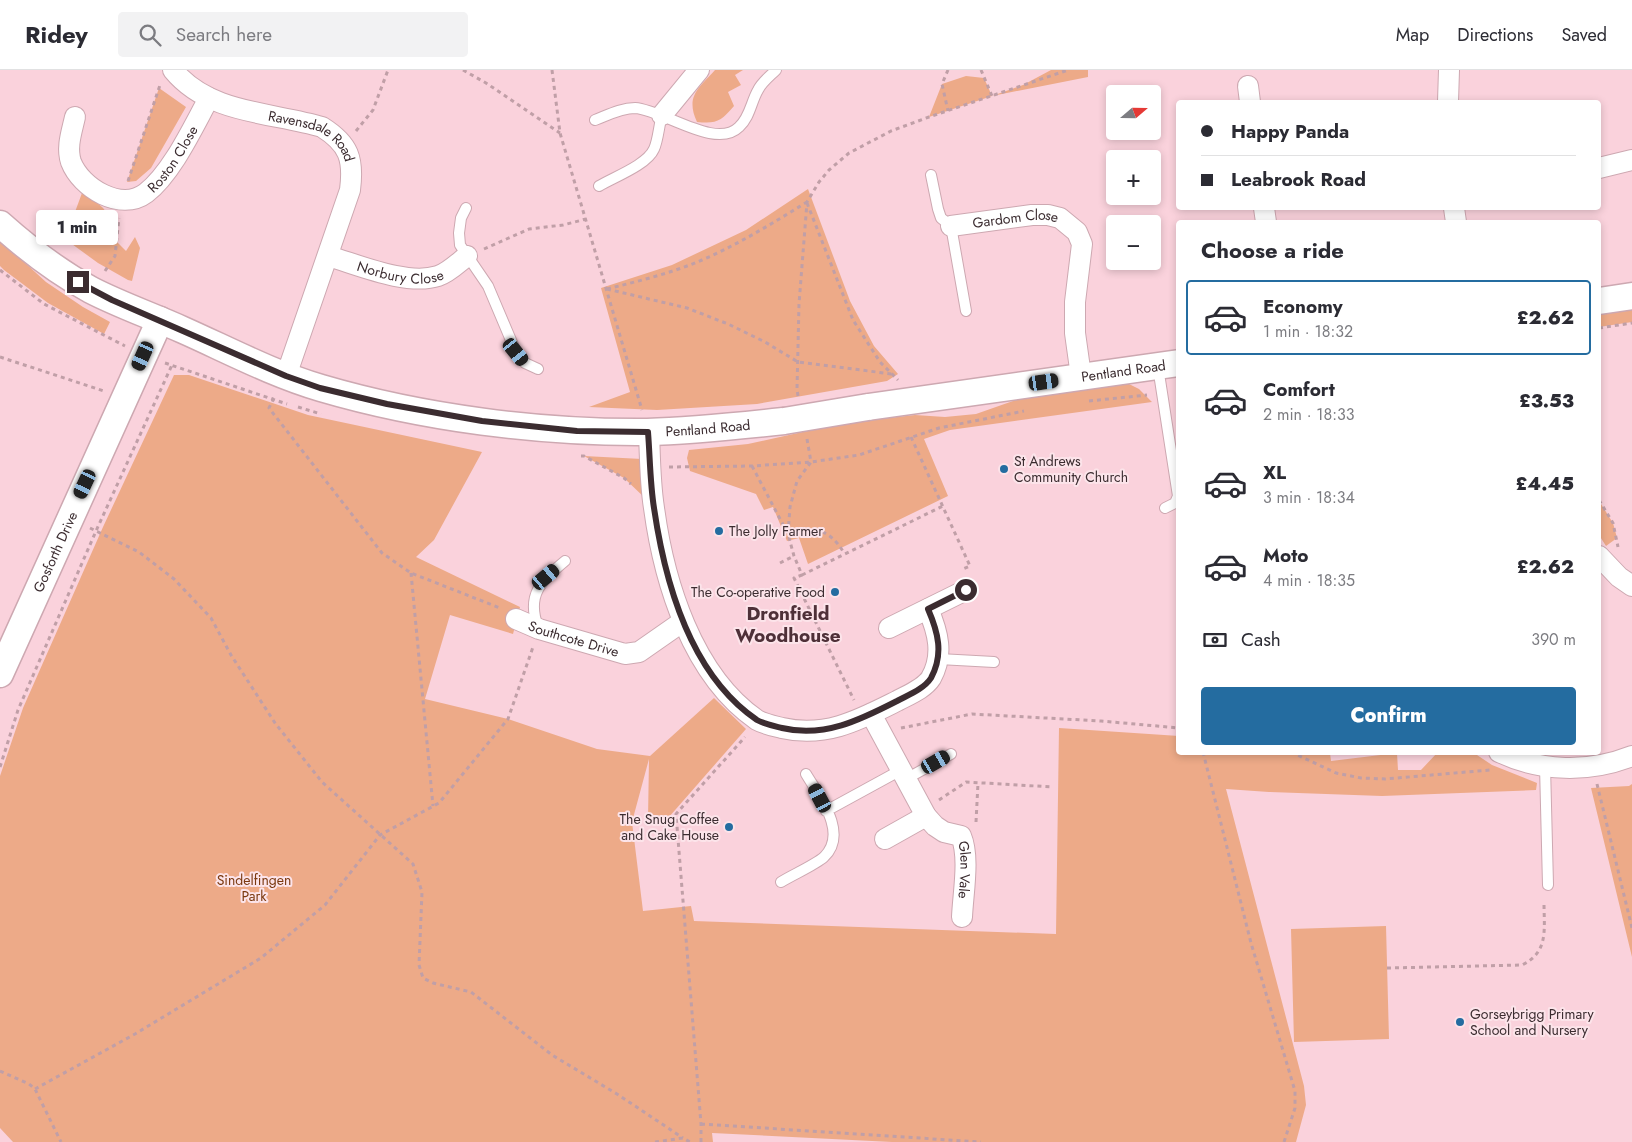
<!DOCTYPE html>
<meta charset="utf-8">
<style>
:root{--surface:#fff;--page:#f2f2f3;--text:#2b2b33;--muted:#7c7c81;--line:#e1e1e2;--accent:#246ca0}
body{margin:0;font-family:Jost,sans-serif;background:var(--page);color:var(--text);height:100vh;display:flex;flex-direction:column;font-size:19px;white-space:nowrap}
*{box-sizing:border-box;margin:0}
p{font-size:16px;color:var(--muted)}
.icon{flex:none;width:28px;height:28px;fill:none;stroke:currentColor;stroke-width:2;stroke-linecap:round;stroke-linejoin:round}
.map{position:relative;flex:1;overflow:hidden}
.details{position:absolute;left:1176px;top:150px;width:425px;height:535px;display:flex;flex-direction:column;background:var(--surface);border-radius:5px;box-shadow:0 2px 8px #0003}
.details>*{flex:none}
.banner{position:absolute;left:1176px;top:30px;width:425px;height:110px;border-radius:5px;box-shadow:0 2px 8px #0003;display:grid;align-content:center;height:110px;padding:0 25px;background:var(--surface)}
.needle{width:32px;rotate:70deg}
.buttons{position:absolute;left:1106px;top:15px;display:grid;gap:10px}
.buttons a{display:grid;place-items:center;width:55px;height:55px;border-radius:5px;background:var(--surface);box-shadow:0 2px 8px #0003;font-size:25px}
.end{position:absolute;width:22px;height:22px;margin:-11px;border:6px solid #3b2c30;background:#fff;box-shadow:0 0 0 2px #fff}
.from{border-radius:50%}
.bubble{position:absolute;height:35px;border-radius:5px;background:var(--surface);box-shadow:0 2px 8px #0003;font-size:16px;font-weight:800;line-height:35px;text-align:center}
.car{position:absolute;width:15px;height:30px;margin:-15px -8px;border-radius:6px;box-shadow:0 0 4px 1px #0007;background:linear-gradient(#222 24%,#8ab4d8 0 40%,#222 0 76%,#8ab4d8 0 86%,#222 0)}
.banner b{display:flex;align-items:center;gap:18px;height:48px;font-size:19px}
.banner b+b{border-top:1px solid var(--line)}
.banner i{width:12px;height:12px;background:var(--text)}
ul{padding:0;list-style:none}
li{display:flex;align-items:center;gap:15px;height:75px;margin:0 10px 8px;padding:0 15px;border:2px solid transparent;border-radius:5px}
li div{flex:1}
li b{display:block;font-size:19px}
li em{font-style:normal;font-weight:800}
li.current{border-color:var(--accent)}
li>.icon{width:45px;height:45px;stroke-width:1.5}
h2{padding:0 25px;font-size:22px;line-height:60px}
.pay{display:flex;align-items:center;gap:12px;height:55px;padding:0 25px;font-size:19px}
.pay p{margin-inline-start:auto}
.action{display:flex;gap:10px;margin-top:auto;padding:10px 25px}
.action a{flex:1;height:58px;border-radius:5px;background:var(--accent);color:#fff;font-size:20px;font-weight:800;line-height:58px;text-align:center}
header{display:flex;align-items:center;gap:30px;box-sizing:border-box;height:70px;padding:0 25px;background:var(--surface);border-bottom:1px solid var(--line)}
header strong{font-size:24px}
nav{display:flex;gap:28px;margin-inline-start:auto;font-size:18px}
.search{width:350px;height:45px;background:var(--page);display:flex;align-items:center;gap:12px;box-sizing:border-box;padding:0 18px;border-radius:5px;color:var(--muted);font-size:19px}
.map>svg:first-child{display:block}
.green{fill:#edaa88}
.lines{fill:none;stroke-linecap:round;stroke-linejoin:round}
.service-casing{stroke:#cda8b1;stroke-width:12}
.minor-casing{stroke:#cda8b1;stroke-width:22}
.tertiary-casing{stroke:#cda8b1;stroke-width:29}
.path{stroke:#c09fa7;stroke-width:3;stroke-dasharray:4 4;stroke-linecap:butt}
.service{stroke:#fff;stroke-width:10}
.minor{stroke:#fff;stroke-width:20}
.tertiary{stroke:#fff;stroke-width:26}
.tertiary-bridge-casing{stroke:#cda8b1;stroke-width:29;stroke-linecap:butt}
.tertiary-bridge{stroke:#fff;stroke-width:26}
.route{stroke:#3b2c30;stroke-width:6}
.poi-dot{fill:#246ca0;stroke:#fce4ea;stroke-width:2}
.labels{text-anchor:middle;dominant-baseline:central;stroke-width:4;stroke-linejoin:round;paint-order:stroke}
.street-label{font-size:14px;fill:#3b2c30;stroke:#fce4ea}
.poi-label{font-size:14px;fill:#3b2c30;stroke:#fce4ea;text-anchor:start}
.park-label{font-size:14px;fill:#7a380e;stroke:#fce4ea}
.district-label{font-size:19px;font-weight:bold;fill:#4e3038;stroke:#fce4ea}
</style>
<header>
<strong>Ridey</strong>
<div class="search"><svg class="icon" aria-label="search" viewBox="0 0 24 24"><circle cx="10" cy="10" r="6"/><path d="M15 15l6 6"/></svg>Search here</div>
<nav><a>Map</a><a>Directions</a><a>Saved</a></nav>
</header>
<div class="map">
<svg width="1632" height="1072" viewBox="0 0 1632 1072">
<rect width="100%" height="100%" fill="#fad2dc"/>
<path class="green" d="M715 0H743L735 5 741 15 728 22 734 36C721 51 717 54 697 52 685 26 699 18 715 0Z
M1051 0H1088V7L992 26 929 47 942 14 966 6 984 8 992 26 1023 15Z
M159 18 186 37 151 98 136 111 127 112Z
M808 119 850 231 874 276 898 304 887 311 757 334 657 340 589 337 630 322 601 218 672 195 746 160Z
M82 123C90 129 107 136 108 148 109 152 107 157 106 161L126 181 135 167 140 178 132 211 128 210 98 193 65 169Z
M0 170 46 212 83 237 110 252 104 264 48 233 4 200 0 196Z
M1632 237V252L1599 257V242Z
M174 305H189L308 345 482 382 434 470 416 487 520 537 513 564 450 545 425 629 508 649 597 679 650 686 714 628 746 659 669 747 648 749 649 689 632 752 643 841 691 836 694 851 1056 864 1059 658 1179 666V682L1330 683 1331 691 1397 683 1398 700H1421L1437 683H1474L1492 695 1537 713 1536 720 1382 726 1269 722 1226 719 1304 1016 1306 1035 1296 1072H892L712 1063 713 1072H13L0 1058V706L23 638 103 457Z
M1127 313 1139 319 1152 332 950 360 924 369 948 426 808 494 799 468 787 471 773 437 764 440 756 424 690 401 687 388 689 380 748 374 843 353 915 345 945 347 976 344 1019 329Z
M584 386 642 389 646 429 624 408Z
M1601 434 1613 453 1617 468 1606 476 1599 465V436Z
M1632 714V887L1591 718 1629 716Z
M1386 856 1389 969 1294 972 1291 859Z"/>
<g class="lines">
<defs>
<path id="service" d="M595 50C608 45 621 38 635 38 664 40 716 80 739 57 750 47 751 32 758 20 762 12 770 6 776 0
M931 105 938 139 941 148 951 156 966 241
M599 116C614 107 647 95 654 79 658 71 659 55 662 45
M466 138 461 148 459 163 460 175 488 216 516 282 525 293 538 299
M1158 297 1178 426 1175 433 1165 438
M538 557C526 525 541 511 565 491
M939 589 994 592
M1545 696 1548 815
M906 709 951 684
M826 741 901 700
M781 812C792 805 815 795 824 787 849 763 819 726 806 704"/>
<g id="minor">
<path id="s1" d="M173 0C209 44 271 42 322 57 349 74 354 89 350 120L286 306"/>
<path d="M1248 16 1250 32"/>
<path d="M1448 32 1449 0"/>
<path d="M662 45 699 0"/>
<path id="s2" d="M75 47C72 61 66 77 71 92 81 118 121 142 146 123 172 103 193 57 209 28"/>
<path d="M1599 98 1632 90"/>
<path d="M1264 138 1266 152"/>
<path d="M1454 138 1456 152"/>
<path id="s3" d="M951 156 1032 145H1048L1060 148 1077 162 1082 174 1075 232V263L1081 306"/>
<path id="s4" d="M328 186C359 195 407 216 438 206 448 203 458 193 467 186"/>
<path d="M649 362C650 387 650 413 654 438 664 512 692 605 757 650 764 654 774 656 782 658 826 668 859 650 897 631 908 625 924 619 931 608 944 585 938 562 928 539"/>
<path d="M1599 486 1619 507 1632 516"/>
<path id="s5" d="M516 549 539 559 625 584 639 582 682 552"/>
<path d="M889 558 966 520"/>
<path id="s6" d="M871 644 926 746 935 756 944 762 961 766C970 787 963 823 962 847"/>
<path d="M1499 682C1541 702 1589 703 1632 686"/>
<path d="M885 769 926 746"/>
</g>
<g id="tertiary">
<path id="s7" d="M0 154C28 179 58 202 91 220 120 235 152 246 183 260 228 280 273 304 321 318 423 348 541 363 647 362 692 361 738 356 784 351"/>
<path d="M1599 231 1632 226"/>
<path id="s8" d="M868 337 1179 293"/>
<path id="s9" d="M0 604 160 250"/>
</g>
</defs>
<use href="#service" class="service-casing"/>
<use href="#minor" class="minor-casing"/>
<use href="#tertiary" class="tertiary-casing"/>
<path class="path" d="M463 0 486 13 560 63
M552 0 560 63 642 340
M948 0 942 14 948 41
M981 0 992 26
M356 61 373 40 388 0
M128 111 160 15
M807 133 853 250 880 292 898 310
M484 179 529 159 563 155 586 149
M0 200 44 234 125 276
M105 201 115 186 119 148
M607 219 687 238 728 254 765 272 798 292 892 304
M607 219C639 211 672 203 702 190 739 174 773 153 807 132
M1599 258 1632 253
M0 287 104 321
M165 293 287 334
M798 326 797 319 799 234 807 132 819 112 829 100 849 83 891 61 929 47 1068 0
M274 328 269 338 382 483 411 503 500 538
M1089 331 1147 325
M298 337 321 344
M911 367 970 496 963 499
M807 369 811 392 797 411 790 437 788 464 794 486 802 505 794 508 854 630
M581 386H584L624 408 631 414
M752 396 788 464C814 456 829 458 844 483
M669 397 752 396 811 392 859 385 939 358 1024 341
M1599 430 1613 453 1618 477
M90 458 139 482 174 509 211 548 231 585 275 653 322 712 413 794 422 822 419 895 423 908 433 913 471 922 552 985 617 1024 683 1068
M780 493 794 486
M411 503 433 736
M802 505 943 436
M901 658 972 644 1101 651 1179 658
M1203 682 1251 873 1295 1021V1038L1284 1072
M1291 682 1336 703 1361 708 1385 709 1490 700
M0 697 18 640 96 461 172 295
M1597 714 1632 858
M939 730 966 712 1053 717
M976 752 978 713
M1387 898 1522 895C1549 882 1544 859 1544 833
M0 1001 29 1014 35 1019 61 1072
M35 1019 135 964 261 888 325 835 380 765 439 733 508 649 533 577
M701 1054 981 1072
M655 1072 683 1068 690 1072
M701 1072V1054L676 744 745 667"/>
<use href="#service" class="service"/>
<use href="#minor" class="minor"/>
<use href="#tertiary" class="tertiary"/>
<defs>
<path id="tertiary-bridge" d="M784 351 868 337"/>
</defs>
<use href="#tertiary-bridge" class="tertiary-bridge-casing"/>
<use href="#tertiary-bridge" class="tertiary-bridge"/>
</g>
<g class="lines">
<path class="route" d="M78 212 112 230 286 306 320 318 387 334 482 351 577 361 648 362C650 387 650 413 654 438 665 513 691 605 757 650 764 654 774 656 782 658 824 668 860 650 897 631 908 625 924 619 931 608 944 584 938 562 928 539L966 520"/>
</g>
<g class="poi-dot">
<circle cx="1004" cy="399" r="5"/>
<circle cx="719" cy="461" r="5"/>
<circle cx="835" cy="522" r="5"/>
<circle cx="729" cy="757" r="5"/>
<circle cx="1460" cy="952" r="5"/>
</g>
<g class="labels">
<g class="street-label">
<text stroke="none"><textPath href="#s1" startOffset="158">Ravensdale Road</textPath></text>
<text stroke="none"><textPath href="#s2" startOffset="181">Roston Close</textPath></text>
<text stroke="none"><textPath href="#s3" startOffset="65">Gardom Close</textPath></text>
<text stroke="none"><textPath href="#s4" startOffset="75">Norbury Close</textPath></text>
<text stroke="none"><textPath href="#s8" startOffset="258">Pentland Road</textPath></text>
<text stroke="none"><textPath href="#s7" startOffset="754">Pentland Road</textPath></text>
<text stroke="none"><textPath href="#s9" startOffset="134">Gosforth Drive</textPath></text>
<text stroke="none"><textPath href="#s5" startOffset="61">Southcote Drive</textPath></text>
<text stroke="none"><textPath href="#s6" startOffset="192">Glen Vale</textPath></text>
</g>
<g class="poi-label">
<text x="1014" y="391">St Andrews<tspan x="1014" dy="16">Community Church</tspan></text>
<text x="729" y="461">The Jolly Farmer</text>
<text x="825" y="522" text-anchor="end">The Co-operative Food</text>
<text x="719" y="749" text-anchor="end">The Snug Coffee<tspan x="719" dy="16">and Cake House</tspan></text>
<text x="1470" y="944">Gorseybrigg Primary<tspan x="1470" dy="16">School and Nursery</tspan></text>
</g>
<g class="park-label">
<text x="254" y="810">Sindelfingen<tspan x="254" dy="16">Park</tspan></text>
</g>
<g class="district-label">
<text x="788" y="543">Dronfield<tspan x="788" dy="22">Woodhouse</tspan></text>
</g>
</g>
</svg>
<div class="buttons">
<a><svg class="needle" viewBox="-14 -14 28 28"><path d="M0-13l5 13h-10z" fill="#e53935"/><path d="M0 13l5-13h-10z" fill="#7c7c81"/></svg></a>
<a>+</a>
<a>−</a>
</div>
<i class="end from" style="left:966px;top:520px"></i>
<i class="end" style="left:78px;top:212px"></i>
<div class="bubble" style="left:36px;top:140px;width:82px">1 min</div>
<i class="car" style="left:516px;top:282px;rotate:141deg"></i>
<i class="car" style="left:143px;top:286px;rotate:204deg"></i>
<i class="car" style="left:1044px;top:312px;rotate:82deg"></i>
<i class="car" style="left:85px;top:414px;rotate:205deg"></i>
<i class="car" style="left:546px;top:507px;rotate:50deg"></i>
<i class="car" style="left:936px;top:692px;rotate:60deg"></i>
<i class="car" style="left:820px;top:728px;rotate:332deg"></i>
<div class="banner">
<b><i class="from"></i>Happy Panda</b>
<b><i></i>Leabrook Road</b>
</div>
<section class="details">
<h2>Choose a ride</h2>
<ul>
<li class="current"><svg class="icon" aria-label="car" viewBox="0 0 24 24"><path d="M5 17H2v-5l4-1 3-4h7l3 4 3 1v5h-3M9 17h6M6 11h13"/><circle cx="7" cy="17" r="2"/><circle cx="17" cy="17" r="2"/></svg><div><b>Economy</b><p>1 min · 18:32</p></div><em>£2.62</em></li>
<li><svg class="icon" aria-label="car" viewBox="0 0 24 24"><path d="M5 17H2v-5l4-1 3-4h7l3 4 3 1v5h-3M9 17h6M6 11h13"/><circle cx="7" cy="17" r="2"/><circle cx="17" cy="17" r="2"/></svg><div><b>Comfort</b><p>2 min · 18:33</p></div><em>£3.53</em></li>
<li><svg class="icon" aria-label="car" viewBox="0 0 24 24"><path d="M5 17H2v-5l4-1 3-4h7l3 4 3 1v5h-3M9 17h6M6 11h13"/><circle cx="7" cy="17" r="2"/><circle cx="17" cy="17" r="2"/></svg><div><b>XL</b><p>3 min · 18:34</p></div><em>£4.45</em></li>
<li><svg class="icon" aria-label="car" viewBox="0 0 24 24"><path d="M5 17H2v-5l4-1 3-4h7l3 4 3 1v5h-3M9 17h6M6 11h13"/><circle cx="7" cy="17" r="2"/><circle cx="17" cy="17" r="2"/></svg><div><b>Moto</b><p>4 min · 18:35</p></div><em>£2.62</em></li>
</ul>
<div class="pay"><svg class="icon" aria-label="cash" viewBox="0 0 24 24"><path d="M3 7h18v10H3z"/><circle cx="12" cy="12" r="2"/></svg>Cash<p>390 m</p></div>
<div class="action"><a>Confirm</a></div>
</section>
</div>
